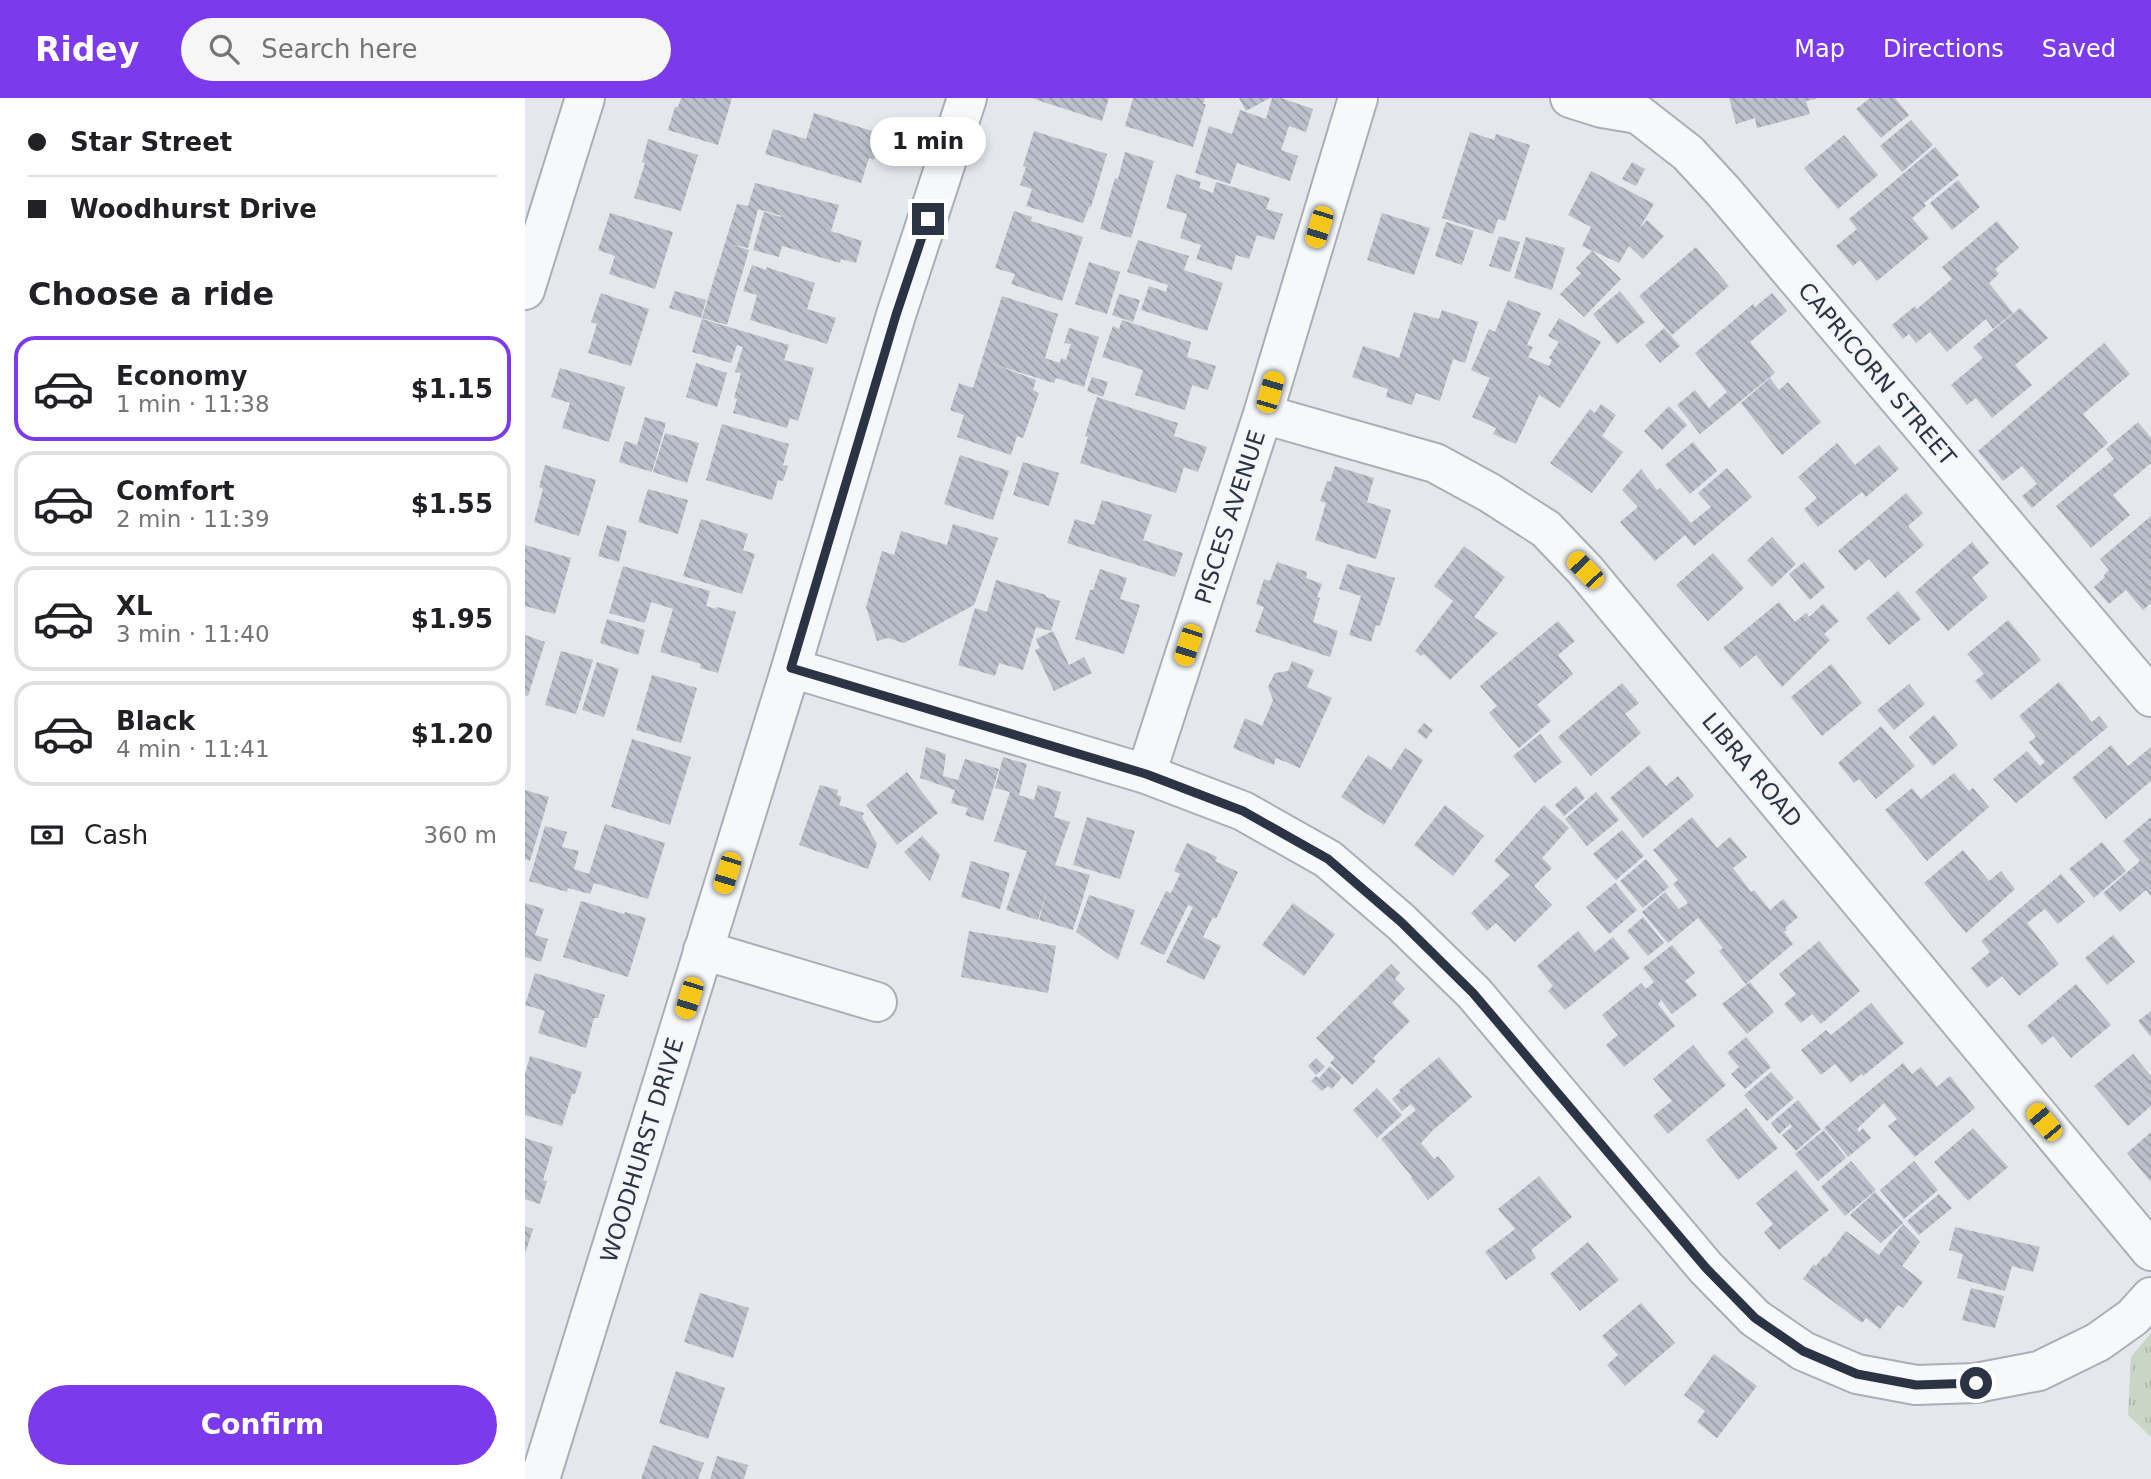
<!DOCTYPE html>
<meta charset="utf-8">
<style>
:root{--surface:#fff;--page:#f6f6f6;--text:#202124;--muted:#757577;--line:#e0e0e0;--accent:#7c3aed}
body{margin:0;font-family:"DejaVu Sans",sans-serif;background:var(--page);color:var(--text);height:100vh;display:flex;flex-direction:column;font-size:26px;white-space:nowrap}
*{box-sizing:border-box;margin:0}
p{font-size:23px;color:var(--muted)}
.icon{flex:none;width:38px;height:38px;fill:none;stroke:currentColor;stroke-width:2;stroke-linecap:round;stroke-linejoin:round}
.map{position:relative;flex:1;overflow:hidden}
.drawer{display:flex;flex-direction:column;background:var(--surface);width:525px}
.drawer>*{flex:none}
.banner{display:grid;align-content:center;height:154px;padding:0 28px;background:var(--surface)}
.end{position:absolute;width:32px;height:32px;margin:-16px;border:9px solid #2b3445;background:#fff;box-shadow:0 0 0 4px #fff}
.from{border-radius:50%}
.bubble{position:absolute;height:49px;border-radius:24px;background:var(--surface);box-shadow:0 4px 10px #0003;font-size:23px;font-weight:700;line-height:49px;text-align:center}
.car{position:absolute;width:21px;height:42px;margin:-21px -10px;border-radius:9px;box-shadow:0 0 5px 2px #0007;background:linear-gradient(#f5c518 24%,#345 0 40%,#f5c518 0 76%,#345 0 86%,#f5c518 0)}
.banner b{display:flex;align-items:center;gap:24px;height:66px;font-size:26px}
.banner b+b{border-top:2px solid var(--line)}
.banner i{width:18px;height:18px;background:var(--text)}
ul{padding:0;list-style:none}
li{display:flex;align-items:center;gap:21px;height:105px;margin:0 14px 10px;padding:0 14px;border:4px solid var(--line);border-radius:21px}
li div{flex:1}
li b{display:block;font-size:26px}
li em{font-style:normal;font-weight:700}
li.selected{border-color:var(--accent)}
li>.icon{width:63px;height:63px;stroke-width:1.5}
h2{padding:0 28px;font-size:32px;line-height:84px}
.pay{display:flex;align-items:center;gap:18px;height:77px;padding:0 28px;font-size:26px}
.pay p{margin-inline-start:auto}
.action{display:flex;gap:14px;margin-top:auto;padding:14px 28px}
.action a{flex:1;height:80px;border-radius:42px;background:var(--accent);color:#fff;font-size:28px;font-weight:700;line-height:80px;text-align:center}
header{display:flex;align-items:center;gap:42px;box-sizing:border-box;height:98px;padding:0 35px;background:var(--accent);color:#fff}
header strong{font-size:33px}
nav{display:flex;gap:38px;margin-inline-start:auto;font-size:24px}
.search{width:490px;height:63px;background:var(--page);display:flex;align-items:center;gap:18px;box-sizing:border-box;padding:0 24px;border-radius:38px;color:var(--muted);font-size:26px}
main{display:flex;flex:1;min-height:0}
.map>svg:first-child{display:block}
.park{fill:url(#park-tufts)}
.building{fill:url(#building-back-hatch)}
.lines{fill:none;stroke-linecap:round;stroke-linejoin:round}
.minor-casing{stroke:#a9aeb7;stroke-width:42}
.minor{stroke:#f7f8fa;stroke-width:38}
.route{stroke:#2b3445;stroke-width:9}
.labels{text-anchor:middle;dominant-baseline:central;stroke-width:5;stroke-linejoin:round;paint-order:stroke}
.street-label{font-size:23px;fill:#2b3445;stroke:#f4f6f9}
</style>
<header>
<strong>Ridey</strong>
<div class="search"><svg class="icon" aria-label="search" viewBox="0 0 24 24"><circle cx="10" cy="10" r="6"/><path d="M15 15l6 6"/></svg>Search here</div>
<nav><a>Map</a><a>Directions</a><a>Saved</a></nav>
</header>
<main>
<section class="drawer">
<div class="banner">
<b><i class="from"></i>Star Street</b>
<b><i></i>Woodhurst Drive</b>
</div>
<h2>Choose a ride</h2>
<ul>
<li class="selected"><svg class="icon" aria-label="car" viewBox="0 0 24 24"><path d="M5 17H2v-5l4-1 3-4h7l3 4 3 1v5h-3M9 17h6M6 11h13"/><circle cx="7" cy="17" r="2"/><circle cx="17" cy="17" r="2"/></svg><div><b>Economy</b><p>1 min · 11:38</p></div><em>$1.15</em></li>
<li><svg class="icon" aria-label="car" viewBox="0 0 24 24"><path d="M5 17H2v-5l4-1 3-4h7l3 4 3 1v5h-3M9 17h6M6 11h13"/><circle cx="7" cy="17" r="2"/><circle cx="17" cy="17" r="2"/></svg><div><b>Comfort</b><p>2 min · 11:39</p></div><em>$1.55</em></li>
<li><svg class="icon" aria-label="car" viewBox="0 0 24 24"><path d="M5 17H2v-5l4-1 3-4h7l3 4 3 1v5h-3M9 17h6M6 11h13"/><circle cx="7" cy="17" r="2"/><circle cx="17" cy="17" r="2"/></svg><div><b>XL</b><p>3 min · 11:40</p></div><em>$1.95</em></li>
<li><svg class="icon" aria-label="car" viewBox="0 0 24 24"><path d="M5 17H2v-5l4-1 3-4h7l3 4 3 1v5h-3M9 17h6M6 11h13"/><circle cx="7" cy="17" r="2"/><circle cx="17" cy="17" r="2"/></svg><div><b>Black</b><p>4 min · 11:41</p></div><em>$1.20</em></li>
</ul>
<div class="pay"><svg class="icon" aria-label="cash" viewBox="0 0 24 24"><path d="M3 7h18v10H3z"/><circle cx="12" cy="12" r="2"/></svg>Cash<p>360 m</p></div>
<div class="action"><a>Confirm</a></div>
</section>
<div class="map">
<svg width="1626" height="1381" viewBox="0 0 1626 1381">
<defs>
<pattern id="park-tufts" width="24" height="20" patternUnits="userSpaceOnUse" patternTransform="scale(1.75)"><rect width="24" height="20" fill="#c9d6c5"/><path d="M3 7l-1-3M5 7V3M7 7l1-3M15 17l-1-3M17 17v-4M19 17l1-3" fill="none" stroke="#adb8ab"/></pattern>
<pattern id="building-back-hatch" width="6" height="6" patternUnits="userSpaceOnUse" patternTransform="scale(1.75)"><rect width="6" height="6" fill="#bbc0ca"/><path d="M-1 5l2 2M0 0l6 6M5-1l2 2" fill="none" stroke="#989da6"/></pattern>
</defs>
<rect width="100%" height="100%" fill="#e4e7ec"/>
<path class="park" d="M1626 1235V1339L1603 1317 1606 1259Z"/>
<path class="building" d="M156 0H207L193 47 143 32 150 9H153Z
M506 0H584L577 23Z
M608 0H680L678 6H681L668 49 600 28Z
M714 0H745L721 13Z
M747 0H756L788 11 781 34 764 28 756 52 773 58 765 83 712 65 705 86 670 75 684 28 707 36 715 12 741 21Z
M1204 0H1291V1L1281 3 1285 16 1232 30 1230 20 1211 26Z
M1345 0H1370L1384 17 1356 40 1331 11Z
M289 15 357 36 349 62 344 60 336 85 240 56 248 31 281 41Z
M1386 22 1408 47 1377 74 1355 48Z
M509 33 582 56 566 109H564L558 125 501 108 507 91 495 87 501 69 498 68Z
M945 34 969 42 971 36 1005 47 980 123 973 121 968 136 917 120Z
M1319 37 1353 77 1313 111 1279 70Z
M123 41 173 57 156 113 109 100 120 65 117 64Z
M1410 49 1434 77 1399 105 1401 108 1387 120 1404 140 1352 183 1335 162 1328 168 1311 148 1332 131 1324 121Z
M600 54 629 63 606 140 575 131 590 80 593 81Z
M1107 64 1120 71 1111 88 1097 81Z
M1066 73 1129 106 1114 131 1122 122 1139 138 1118 161 1104 148 1094 165 1057 148 1066 129 1043 117Z
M651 76 676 84 674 90 688 95 691 84 745 100 741 111 758 116 749 142 732 137 724 161 711 157 707 172 671 161 676 147 655 140 662 116 641 110Z
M1433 82 1455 109 1427 132 1405 105Z
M230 85 314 107 306 133 337 143 331 165 316 161 315 165 257 148 254 159 228 152 239 114 256 119 257 118 233 111 223 150 204 146 224 152 202 227 177 220 212 106 223 108Z
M489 113 507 119 506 123 558 139 537 203 486 186 490 176 470 170Z
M85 115 148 134 130 191 84 176 90 158 73 152Z
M857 115 905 130 889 177 842 162Z
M1472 123 1494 150 1470 171 1474 176 1464 185 1488 215 1468 231 1461 221 1422 254 1405 234 1391 245 1384 236 1378 241 1367 227 1390 208 1392 211 1427 181 1417 169Z
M921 124 949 133 937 167 910 158Z
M974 138 995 144 985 174 964 168Z
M1001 139 1040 150 1027 192 989 180Z
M613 142 664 158 659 172 698 185 682 233 616 212 624 188 641 194 643 187 602 174Z
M1171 149 1204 188 1147 237 1114 198Z
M1067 153 1096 181 1059 219 1035 196 1056 175 1051 170Z
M564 164 595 174 582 216 550 206Z
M227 167 241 172V169L290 185 282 211 311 220 302 246 225 222 232 197 218 193Z
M150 193 181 202 176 220 144 210Z
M1095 193 1120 224 1092 246 1068 216Z
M76 195 124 211 106 268 63 255 72 226 66 224Z
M1247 195 1262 213 1225 244 1250 275 1175 336 1152 307 1170 292 1184 310 1202 294 1170 255 1228 206 1230 209Z
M594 196 615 202 608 224 587 217Z
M477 198 533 216 520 260 535 265 536 260 541 262 546 246 539 245 544 230 574 239 559 289 531 280 529 285 465 265 511 282 508 292 514 295 498 340 492 338 486 357 432 339 439 317 425 312 434 285 448 290Z
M983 202 1016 215 1002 247 1008 249 1003 259 1024 268 1027 262 1024 260 1034 244 1023 238 1034 220 1076 244 1035 310 1014 297 991 346 968 336 971 330 947 319 965 280 946 272 964 231 970 234Z
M1495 210 1523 240 1490 267 1507 287 1467 320 1451 300 1442 307 1426 287 1458 260 1448 249Z
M917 212 953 224 940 265 928 261 915 303 891 295 887 307 861 299 863 291 827 279 838 248 874 260 889 214 914 221Z
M177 221 264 247 259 262 289 270 273 323 265 320 262 330 208 315 212 301 209 300 216 275 210 274 218 249 212 247 206 265 167 254Z
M597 222 666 244 662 259 691 268 683 292 667 287 660 312 610 297 618 272 577 259 588 228 594 231Z
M1139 230 1155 248 1135 265 1120 247Z
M1579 245 1605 276 1558 316 1583 345 1507 410 1497 398 1512 386 1497 368 1478 383 1453 353Z
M171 265 202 275 192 309 161 299Z
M35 270 100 289 84 344 37 330 45 305 26 299Z
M567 279 583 284 578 299 562 293Z
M1245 280 1254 292 1263 284 1296 324 1257 357 1216 305Z
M572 299 653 325 649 338 682 349 673 374 659 369 651 395 555 365 563 339 560 338Z
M1076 306 1091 317 1077 338 1098 354 1067 395 1025 365 1065 311 1070 315Z
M1144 308 1162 327 1137 352 1119 333Z
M120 319 141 325 127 374 94 364 100 343 112 347Z
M1613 324 1626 340V365L1588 397 1605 417 1566 450 1531 408 1589 361 1581 351Z
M197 326 264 346 258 367 263 368 258 383 253 382 247 402 181 382Z
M140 335 174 345 162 385 128 374Z
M1168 344 1192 373 1165 396 1140 367Z
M1312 345 1330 367 1354 347 1374 371 1341 399 1337 394 1293 429 1279 411 1292 400 1273 379Z
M435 357 484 373 468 422 419 406Z
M498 364 534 375 524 408 488 397Z
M20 367 71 382 54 438 9 424 18 391 14 389Z
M810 368 849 380 842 404 866 412 851 461 790 442 801 405 795 403 802 383 805 384Z
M1202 370 1227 399 1169 448 1160 437 1130 463 1095 424 1113 409 1097 392 1116 371 1132 392 1135 390 1166 425 1186 409 1173 395Z
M123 391 163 402 153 436 113 424Z
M1381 395 1398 415 1383 428 1399 447 1360 480 1344 461 1330 473 1313 453Z
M577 402 627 417 618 442 658 455 650 479 542 445 550 421 569 427Z
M1626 418V505L1618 512 1601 492 1584 506 1569 489 1580 479 1579 477 1584 472 1575 461Z
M176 421 223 436 218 452 230 456 217 496 158 478Z
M428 426 473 440 449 507 379 545 363 540 352 543 341 509 357 453 369 457 376 433 422 447Z
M82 427 102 433 94 464 73 458Z
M1247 439 1271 466 1247 489 1222 462Z
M1447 444 1464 465 1447 480 1463 499 1423 533 1390 494Z
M0 447 46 460 30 516 0 508Z
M939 448 980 479 949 519 973 535 925 582 899 556 896 558 890 553 928 503 909 488Z
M1188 455 1219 490 1183 523 1151 487Z
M752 464 782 474 781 480 797 486 792 499 795 500 788 524 813 533 805 559 730 534 739 509 731 506 739 481 745 483Z
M1279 464 1300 489 1285 502 1264 476Z
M822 466 870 480 855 528 851 527 846 544 824 537 836 498 814 491Z
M98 468 185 493 181 508 191 511 192 509 211 514 193 575 175 570 176 566 135 554 148 511 126 504 120 525 84 515Z
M575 471 602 480 595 501 615 507 599 556 550 541 565 492H568Z
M471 482 521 497V499L535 503 526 533 511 529 498 572 474 565 470 578 433 567 450 510 462 514Z
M1373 493 1396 521 1364 547 1341 520Z
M1254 504 1270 524 1281 515 1284 519 1298 506 1314 523 1299 536 1305 542 1257 589 1231 557 1215 570 1198 550Z
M82 521 120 532 113 557 75 545Z
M1483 522 1516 562 1466 602 1450 583 1459 576 1442 556Z
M1033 523 1050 543 1033 557 1048 576 1012 607 1026 623 994 650 964 615 972 608 955 588Z
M528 533 544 567 559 559 567 575 529 593 510 552 515 550 511 541Z
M0 537 20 544 3 598 0 597Z
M36 553 68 562 51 616 20 607Z
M767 563 789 572 782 589 807 600 775 670 751 660 749 667 708 650 720 620 737 628 748 602 743 589 750 575 763 573Z
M72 564 94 571 79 619 57 612Z
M1306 566 1337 605 1297 638 1266 599Z
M127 577 172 590 156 645 111 632Z
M1534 584 1567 624 1574 618 1583 629 1491 705 1468 681 1502 653 1515 668 1520 664 1504 644 1511 639 1494 618Z
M1097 585 1114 605 1100 616 1116 635 1066 678 1033 639Z
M1384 586 1400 606 1369 632 1352 612Z
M1409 617 1433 647 1408 668 1384 639Z
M899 625 908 632 901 641 892 634Z
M1356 628 1390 668 1351 701 1334 681 1329 685 1313 665Z
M1015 636 1037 664 1010 685 988 658Z
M107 641 166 659 145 727 86 709Z
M1586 647 1603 668 1626 649V683L1581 721 1547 680Z
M401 649 421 656 418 678 433 682 440 661 474 671 458 723 440 717 443 710 426 705 430 692 395 680Z
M880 650 898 662 859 727 816 699 843 657 866 672Z
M478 659 502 666 494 697 509 702 513 687 536 694 529 719 545 724 530 767 565 777 548 832 514 822 523 789 513 822 481 812 502 753 469 743 485 694 470 690Z
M1124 667 1141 688 1153 678 1169 698 1118 740 1085 700Z
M382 674 413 715 372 747 341 707Z
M1429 675 1444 693 1448 690 1464 709 1402 763 1360 712 1387 690 1396 701Z
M295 687 313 692 312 697 317 699 314 707 339 715 337 719 352 746 343 771 274 747Z
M1051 688 1060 700 1039 718 1030 707Z
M0 692 24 699 5 763 0 761Z
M1071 694 1094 722 1062 748 1040 721Z
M920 707 959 738 928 778 889 747Z
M1019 707 1044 730 1017 760 1027 770 1009 788 1027 807 990 844 971 825 962 833 946 815 985 777 969 763Z
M562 719 610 733 595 781 548 767Z
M1167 719 1192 750 1205 739 1222 759 1208 770 1226 794 1229 792 1245 812 1258 801 1273 819 1260 830 1262 832 1259 834 1268 846 1221 886 1194 853 1198 850 1173 820 1143 845 1117 814 1140 794 1154 811 1163 805 1148 786 1153 782 1128 752Z
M1626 719V798L1621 792 1595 814 1578 795 1615 763 1598 743Z
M80 726 140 745 123 801 69 785 65 796 43 790 42 794 4 783 20 728 42 734 37 749 54 753 49 771 64 776Z
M1097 732 1119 758 1091 782 1068 756Z
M397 738 415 757 405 783 379 754Z
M1577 744 1601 773 1569 800 1544 771Z
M662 745 692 759 690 763 713 774 691 821 688 819 678 839 696 848 679 882 641 864 668 809 663 807 639 857 615 846 641 793 646 795 655 776 649 773Z
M1438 752 1464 783 1476 773 1490 791 1441 835 1399 785Z
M1121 761 1144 789 1118 810 1095 783Z
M446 763 485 775 475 811 436 799Z
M1536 776 1560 804 1533 826 1520 811 1502 825 1534 866 1494 898 1477 878 1462 890 1446 870 1465 854 1456 843Z
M1090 785 1112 812 1084 836 1061 809Z
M564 797 610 812 593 862 551 834Z
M56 803 99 816 100 814 121 820 103 879 38 859Z
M0 805 19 811 10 837 23 841 16 864 0 859Z
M768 805 810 836 779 878 737 847Z
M1118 819 1139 845 1123 858 1102 833Z
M444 833 531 848 523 895 436 879Z
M1053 833 1070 854 1088 839 1105 860 1040 912 1023 893 1028 888 1012 868Z
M1588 837 1610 864 1582 887 1560 860Z
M1294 843 1335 893 1296 926 1287 916 1276 925 1259 906 1271 896 1254 876Z
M1147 847 1170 875 1160 883 1172 897 1147 916 1136 902 1133 906 1150 928 1099 969 1081 947 1093 937 1077 917 1116 885 1121 891 1129 884 1118 870Z
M866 866 875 875 870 881 880 891 867 905 885 923 848 960 851 963 827 987 805 965 810 960 791 940Z
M10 875 80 897 73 920H69L61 950 13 935 20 913 0 907Z
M1225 884 1249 914 1222 936 1197 906Z
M1551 886 1586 927 1546 960 1528 938 1517 947 1502 928Z
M1346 905 1379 945 1338 978 1336 976 1326 985 1310 966 1296 977 1276 952 1301 932 1306 937Z
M1626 913V939L1613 923Z
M1221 939 1246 969 1220 991 1206 976 1214 969 1202 955Z
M1168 947 1201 987 1143 1036 1128 1018 1147 1003 1128 981Z
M1608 956 1626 978V1008L1603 1028 1569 988Z
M5 958 57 974 50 996H47L37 1028 0 1017V976Z
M914 959 947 999 908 1032 896 1045 909 1061 913 1058 930 1079 903 1102 886 1080 887 1079 856 1041 891 1012 886 1006 877 1013 867 1001 875 994 874 992Z
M791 960 800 969 791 977 783 968Z
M1378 965 1387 976 1396 969 1412 989 1425 978 1450 1010 1390 1059 1363 1028 1372 1021 1359 1005 1332 1031 1334 1034 1338 1030 1346 1040 1323 1059 1299 1030Z
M805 968 817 979 807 991 803 988 797 993 786 983 791 978 796 982 794 980Z
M1246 974 1269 1000 1242 1023 1219 997Z
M852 990 877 1017 852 1040 828 1012Z
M1273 1002 1296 1031 1271 1053 1257 1037 1267 1029 1265 1026 1254 1036 1246 1025Z
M1221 1010 1253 1050 1213 1082 1181 1042Z
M1448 1030 1483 1069 1443 1103 1409 1064Z
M1299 1032 1321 1060 1293 1083 1270 1056Z
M1626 1034V1084L1602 1055Z
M0 1040 28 1049 18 1082 22 1083 15 1106 0 1101Z
M1326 1063 1351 1092 1320 1118 1296 1089Z
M1389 1063 1413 1092 1379 1121 1355 1092Z
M1271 1072 1304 1112 1254 1152 1239 1134 1248 1126 1231 1105Z
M1014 1078 1047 1119 1006 1152 1011 1160 981 1182 960 1154 990 1131 973 1111Z
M1350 1094 1378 1125 1356 1145 1325 1117Z
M1414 1096 1427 1110 1394 1137 1382 1123Z
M1378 1126 1395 1144 1377 1168 1398 1184 1378 1210 1373 1207 1355 1231 1341 1220 1337 1225 1278 1181 1289 1166 1291 1168 1299 1158 1301 1159 1321 1133 1354 1157Z
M0 1128 8 1131 1 1153H0Z
M1430 1129 1515 1149 1508 1174 1487 1168 1480 1193 1432 1180 1438 1156 1424 1152Z
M1063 1144 1094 1182 1055 1213 1025 1176Z
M1446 1190 1479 1198 1470 1230 1437 1222Z
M175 1195 224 1210 208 1260 159 1244Z
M1116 1205 1150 1245 1100 1288 1082 1267 1093 1257 1077 1238Z
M1189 1256 1232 1288 1192 1340 1172 1324 1180 1313 1159 1297Z
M151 1273 200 1290 183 1341 134 1325Z
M128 1347 179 1365 173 1381H116Z
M192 1358 223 1367 219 1381H185Z"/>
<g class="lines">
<defs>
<path id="minor" d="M1045 0 1077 10 1113 16 1163 55 1198 93 1626 599
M0 192 60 0
M738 316 910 365 965 395 1021 431 1060 472 1626 1153
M266 570 621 676 718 713 803 761 876 824 949 895 1181 1170 1230 1220 1278 1253 1332 1276 1391 1287 1451 1285 1514 1273 1573 1244 1608 1219 1626 1199
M621 676 738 316 833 0
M178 852 352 904
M15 1381 266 570 371 217 442 0"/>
</defs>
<use href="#minor" class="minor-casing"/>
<use href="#minor" class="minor"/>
</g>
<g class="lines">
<path class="route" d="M403 121 371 217 266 570 621 676 718 713 803 761 876 824 948 895 1181 1170 1230 1220 1278 1253 1332 1276 1391 1287 1451 1285"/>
</g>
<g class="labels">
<g class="street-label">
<text transform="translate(1352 276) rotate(50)">CAPRICORN STREET</text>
<text transform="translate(705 419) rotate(-72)">PISCES AVENUE</text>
<text transform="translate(1227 672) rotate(50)">LIBRA ROAD</text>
<text transform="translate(117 1052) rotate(-73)">WOODHURST DRIVE</text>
</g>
</g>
</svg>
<i class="end from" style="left:1451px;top:1285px"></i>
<i class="end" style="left:403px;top:121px"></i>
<div class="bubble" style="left:345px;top:19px;width:116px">1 min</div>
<i class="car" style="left:794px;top:129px;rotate:197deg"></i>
<i class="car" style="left:745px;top:294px;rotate:16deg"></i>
<i class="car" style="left:1060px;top:472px;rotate:316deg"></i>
<i class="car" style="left:663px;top:547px;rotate:198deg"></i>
<i class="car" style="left:202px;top:775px;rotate:197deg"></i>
<i class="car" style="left:164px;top:900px;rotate:197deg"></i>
<i class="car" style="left:1519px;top:1024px;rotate:320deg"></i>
</div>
</main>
